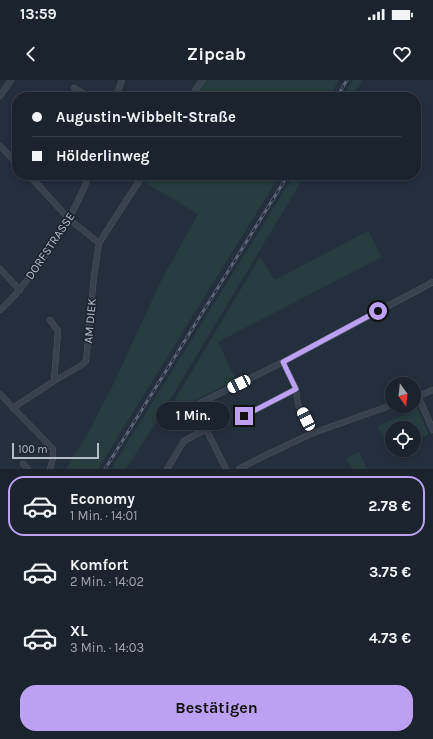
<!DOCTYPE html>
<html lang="de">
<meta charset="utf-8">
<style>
:root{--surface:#1b232e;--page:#242b36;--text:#f1f3f6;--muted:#a0a4aa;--line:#39404a;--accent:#bca0f2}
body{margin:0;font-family:Karla,sans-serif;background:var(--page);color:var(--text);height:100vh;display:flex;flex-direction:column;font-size:15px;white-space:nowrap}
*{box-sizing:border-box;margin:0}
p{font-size:13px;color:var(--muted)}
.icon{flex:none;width:22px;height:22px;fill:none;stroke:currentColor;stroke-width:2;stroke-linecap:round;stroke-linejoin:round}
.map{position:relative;height:389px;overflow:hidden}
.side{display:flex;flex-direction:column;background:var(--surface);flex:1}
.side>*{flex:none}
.banner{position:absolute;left:12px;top:12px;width:409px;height:88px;border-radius:16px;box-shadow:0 2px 6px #0003,0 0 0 1px var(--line);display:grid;align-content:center;height:88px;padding:0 20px;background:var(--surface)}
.needle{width:26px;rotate:165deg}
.fabs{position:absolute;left:385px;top:297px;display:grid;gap:8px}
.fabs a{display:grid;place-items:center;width:36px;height:36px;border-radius:50%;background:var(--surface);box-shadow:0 2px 6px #0003,0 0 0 1px var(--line);font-size:20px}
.scale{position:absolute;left:12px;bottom:10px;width:87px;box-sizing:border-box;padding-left:4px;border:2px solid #b4bcc9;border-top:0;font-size:11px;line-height:14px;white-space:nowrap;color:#b4bcc9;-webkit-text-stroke:3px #1d2633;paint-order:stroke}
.end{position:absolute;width:18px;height:18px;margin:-9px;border:5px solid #bca0f2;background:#111;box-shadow:0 0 0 2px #111}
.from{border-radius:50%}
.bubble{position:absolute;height:28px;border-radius:14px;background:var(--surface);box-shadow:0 2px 6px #0003,0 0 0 1px var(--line);font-size:13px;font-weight:700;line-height:28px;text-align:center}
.car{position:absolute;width:12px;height:24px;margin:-12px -6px;border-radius:5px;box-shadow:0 0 3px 1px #0007;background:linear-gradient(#fff 24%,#345 0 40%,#fff 0 76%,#345 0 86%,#fff 0)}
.banner b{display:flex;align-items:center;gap:14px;height:38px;font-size:15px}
.banner b+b{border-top:1px solid var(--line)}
.banner i{width:10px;height:10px;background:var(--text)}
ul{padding:7px 0 0;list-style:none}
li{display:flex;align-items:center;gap:12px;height:60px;margin:0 8px 6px;padding:0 12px;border:2px solid transparent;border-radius:16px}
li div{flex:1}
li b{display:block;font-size:15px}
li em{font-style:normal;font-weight:700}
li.current{border-color:var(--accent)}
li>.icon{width:36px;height:36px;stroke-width:1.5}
.primary-button{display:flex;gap:8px;margin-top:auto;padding:8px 20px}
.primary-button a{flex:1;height:46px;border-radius:16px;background:var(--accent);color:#111;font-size:16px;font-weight:700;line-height:46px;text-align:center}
.status{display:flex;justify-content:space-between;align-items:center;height:28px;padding:0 20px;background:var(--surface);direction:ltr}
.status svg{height:11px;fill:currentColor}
header{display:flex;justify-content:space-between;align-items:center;height:52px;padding:0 20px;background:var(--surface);font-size:18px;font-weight:700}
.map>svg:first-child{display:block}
.green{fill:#263c3f}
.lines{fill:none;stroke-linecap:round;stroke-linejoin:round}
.street-casing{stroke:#565f6c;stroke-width:6}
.street{stroke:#38414e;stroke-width:5.5}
.rail-casing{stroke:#5a6575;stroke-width:3}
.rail{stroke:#1d2633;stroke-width:1.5;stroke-dasharray:4.5;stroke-linecap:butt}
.route{stroke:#bca0f2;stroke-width:5}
.labels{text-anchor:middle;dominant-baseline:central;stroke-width:3.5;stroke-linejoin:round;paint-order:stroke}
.street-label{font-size:12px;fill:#b4bcc9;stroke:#1d2633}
</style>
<div class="status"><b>13:59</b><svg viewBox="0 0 49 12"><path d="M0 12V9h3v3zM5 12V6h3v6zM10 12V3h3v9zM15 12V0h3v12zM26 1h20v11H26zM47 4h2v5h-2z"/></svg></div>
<header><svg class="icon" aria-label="back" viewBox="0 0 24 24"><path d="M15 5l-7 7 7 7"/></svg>Zipcab<svg class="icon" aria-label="heart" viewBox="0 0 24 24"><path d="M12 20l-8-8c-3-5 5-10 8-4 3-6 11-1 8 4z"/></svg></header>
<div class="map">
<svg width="433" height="389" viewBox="0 0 433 389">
<rect width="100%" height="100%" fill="#242f3e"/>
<path class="green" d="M205 0H339L329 17H195Z
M353 0H363L352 17H342Z
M146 95H280L98 389H66L93 345 94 341 112 307 160 203 198 134 142 101Z
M294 95H305L162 333 126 389H111Z
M368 151 382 177 218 262 236 300 191 323 168 331 260 177 275 200Z
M409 326H414L417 328 429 354 414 362V348H392V370H396L390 373 378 346 408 333 405 327Z
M359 372 367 389H352L346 378Z"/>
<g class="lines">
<defs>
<path id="street" d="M74 8 90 17
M0 16 11 0
M116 17 122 0
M191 17 202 0
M0 66 17 83
M29 95 69 139 99 163 143 95
M0 189 20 210
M0 230C14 218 25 203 36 188 57 159 77 129 89 95
M50 240 58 251 54 301
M283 282 296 309 298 325 313 353
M0 314 53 369V378L50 389
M418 316 433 310
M414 317 418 316 433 350
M13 328 54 301 82 285 86 281 94 196 99 163
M244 336 296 309
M23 384 28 389
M167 389 184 361 206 349
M226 389 206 349 196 325 283 282 433 202
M239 389 266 375 313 353 392 325"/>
</defs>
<use href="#street" class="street-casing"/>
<use href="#street" class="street"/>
<defs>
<path id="rail" d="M337 17 347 0
M105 389 288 95"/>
</defs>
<use href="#rail" class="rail-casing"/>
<use href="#rail" class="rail"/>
</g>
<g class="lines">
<path class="route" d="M244 336 296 309 283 282 378 231"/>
</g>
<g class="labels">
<g class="street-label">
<text transform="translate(50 166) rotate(-56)">DORFSTRASSE</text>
<text transform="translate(90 241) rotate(-85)">AM DIEK</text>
</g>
</g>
</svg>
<div class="fabs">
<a><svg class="needle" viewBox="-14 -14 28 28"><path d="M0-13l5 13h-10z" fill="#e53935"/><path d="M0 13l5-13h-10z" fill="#a0a4aa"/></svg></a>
<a><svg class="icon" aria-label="locate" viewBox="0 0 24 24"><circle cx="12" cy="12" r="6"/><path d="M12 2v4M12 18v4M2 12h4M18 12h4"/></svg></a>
</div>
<div class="scale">100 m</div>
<i class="end from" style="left:378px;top:231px"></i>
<i class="end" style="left:244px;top:336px"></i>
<div class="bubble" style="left:156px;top:322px;width:74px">1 Min.</div>
<i class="car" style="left:239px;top:304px;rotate:243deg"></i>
<i class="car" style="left:306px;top:339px;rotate:333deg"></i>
<div class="banner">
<b><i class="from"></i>Augustin-Wibbelt-Straße</b>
<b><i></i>Hölderlinweg</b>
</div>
</div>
<section class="side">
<ul>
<li class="current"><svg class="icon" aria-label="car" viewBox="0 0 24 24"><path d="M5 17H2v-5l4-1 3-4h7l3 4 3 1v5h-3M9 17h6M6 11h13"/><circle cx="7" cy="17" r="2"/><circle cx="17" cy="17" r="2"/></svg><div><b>Economy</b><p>1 Min. · 14:01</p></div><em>2.78 €</em></li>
<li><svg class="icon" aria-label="car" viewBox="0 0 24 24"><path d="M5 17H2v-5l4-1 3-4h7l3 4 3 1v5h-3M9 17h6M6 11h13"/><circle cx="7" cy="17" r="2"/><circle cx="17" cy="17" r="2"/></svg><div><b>Komfort</b><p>2 Min. · 14:02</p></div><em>3.75 €</em></li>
<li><svg class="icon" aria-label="car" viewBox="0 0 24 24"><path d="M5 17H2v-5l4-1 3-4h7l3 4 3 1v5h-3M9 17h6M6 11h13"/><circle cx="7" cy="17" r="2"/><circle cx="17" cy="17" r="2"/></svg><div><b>XL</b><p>3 Min. · 14:03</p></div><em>4.73 €</em></li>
</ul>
<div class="primary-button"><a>Bestätigen</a></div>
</section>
